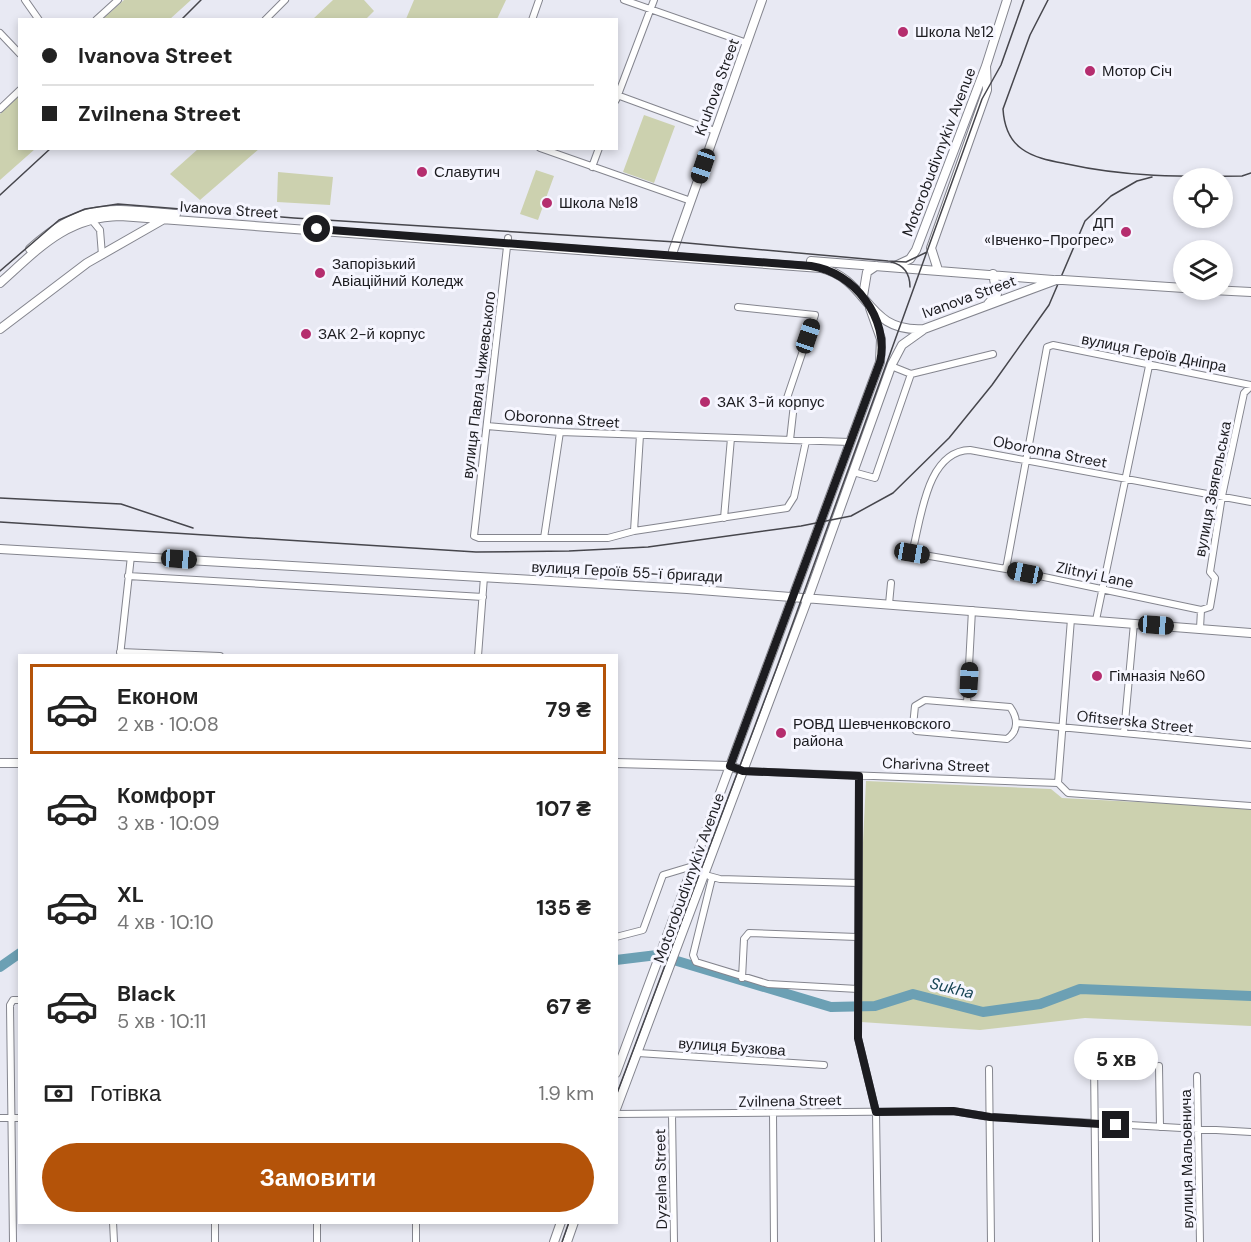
<!DOCTYPE html>
<html lang="uk">
<meta charset="utf-8">
<style>
:root{--surface:#fff;--page:#f6f6f6;--text:#222;--muted:#767676;--line:#e0e0e0;--accent:#b45309}
body{margin:0;font-family:"DM Sans",sans-serif;background:var(--page);color:var(--text);height:100vh;display:flex;flex-direction:column;font-size:22px;white-space:nowrap}
*{box-sizing:border-box;margin:0}
p{font-size:20px;color:var(--muted)}
.icon{flex:none;width:33px;height:33px;fill:none;stroke:currentColor;stroke-width:2;stroke-linecap:round;stroke-linejoin:round}
.map{position:relative;flex:1;overflow:hidden}
.drawer{position:absolute;left:18px;top:654px;width:600px;height:570px;display:flex;flex-direction:column;background:var(--surface);border-radius:0px;box-shadow:0 3px 9px #0003}
.drawer>*{flex:none}
.banner{position:absolute;left:18px;top:18px;width:600px;height:132px;border-radius:0px;box-shadow:0 3px 9px #0003;display:grid;align-content:center;height:132px;padding:0 24px;background:var(--surface)}
.fabs{position:absolute;left:1173px;top:168px;display:grid;gap:12px}
.fabs a{display:grid;place-items:center;width:60px;height:60px;border-radius:50%;background:var(--surface);box-shadow:0 3px 9px #0003;font-size:30px}
.end{position:absolute;width:27px;height:27px;margin:-14px;border:8px solid #1c1c20;background:#fff;box-shadow:0 0 0 3px #fff}
.from{border-radius:50%}
.bubble{position:absolute;height:42px;border-radius:21px;background:var(--surface);box-shadow:0 3px 9px #0003;font-size:20px;font-weight:700;line-height:42px;text-align:center}
.car{position:absolute;width:18px;height:36px;margin:-18px -9px;border-radius:8px;box-shadow:0 0 4px 2px #0007;background:linear-gradient(#222 24%,#8ab4d8 0 40%,#222 0 76%,#8ab4d8 0 86%,#222 0)}
.banner b{display:flex;align-items:center;gap:21px;height:57px;font-size:22px}
.banner b+b{border-top:2px solid var(--line)}
.banner i{width:15px;height:15px;background:var(--text)}
ul{padding:10px 0 0;list-style:none}
li{display:flex;align-items:center;gap:18px;height:90px;margin:0 12px 9px;padding:0 12px;border:3px solid transparent;border-radius:0px}
li div{flex:1}
li b{display:block;font-size:22px}
li em{font-style:normal;font-weight:700}
li.on{border-color:var(--accent)}
li>.icon{width:54px;height:54px;stroke-width:1.5}
.pay{display:flex;align-items:center;gap:15px;height:66px;padding:0 24px;font-size:22px}
.pay p{margin-inline-start:auto}
.cta{display:flex;gap:12px;margin-top:auto;padding:12px 24px}
.cta a{flex:1;height:69px;border-radius:36px;background:var(--accent);color:#fff;font-size:24px;font-weight:700;line-height:69px;text-align:center}
.map>svg:first-child{display:block}
.green{fill:#ccd1af}
.lines{fill:none;stroke-linecap:round;stroke-linejoin:round}
.river{stroke:#6ca0b4;stroke-width:10}
.street-casing{stroke:#84858e;stroke-width:8}
.secondary-casing{stroke:#84858e;stroke-width:10}
.street{stroke:#fff;stroke-width:6}
.secondary{stroke:#fff;stroke-width:8}
.tram{stroke:#46464c;stroke-width:1.5}
.rail{stroke:#46464c;stroke-width:1.5}
.secondary-bridge-casing{stroke:#84858e;stroke-width:10;stroke-linecap:butt}
.secondary-bridge{stroke:#fff;stroke-width:8}
.route{stroke:#1c1c20;stroke-width:8}
.poi-dot{fill:#b52d6e;stroke:#f6f6ff;stroke-width:2}
.labels{text-anchor:middle;dominant-baseline:central;stroke-width:6;stroke-linejoin:round;paint-order:stroke}
.poi-label{font-size:15px;fill:#1c1c20;stroke:#f6f6ff;text-anchor:start}
.street-label{font-size:15px;fill:#1c1c20;stroke:#f6f6ff}
.water-label{font-size:16px;font-style:italic;fill:#174454;stroke:#f6f6ff}
</style>
<div class="map">
<svg width="1251" height="1242" viewBox="0 0 1251 1242">
<rect width="100%" height="100%" fill="#e8e9f3"/>
<path class="green" d="M124 0H191L170 19H103Z
M333 0H364L374 11 366 19H313Z
M414 0H506L497 19H406Z
M19 96 20 148 35 149 0 180V114Z
M644 115 675 126 654 183 623 172Z
M198 149V148L259 149 200 200 170 174Z
M536 170 554 176 538 220 520 214Z
M278 172 333 177 330 205 277 202Z
M866 781 1051 789 1062 798 1251 808V1026L1085 1018 980 1030 861 1022V883Z"/>
<g class="lines">
<path class="river" d="M616 960 657 955 831 1007 875 1006 913 994 983 1012 1040 1004 1080 989 1251 996
M0 967 20 953"/>
<defs>
<path id="street" d="M25 0 39 20
M624 0 747 43
M96 20 118 0
M265 20 285 0
M532 20 539 0
M0 33 20 54
M617 95 715 131
M616 100 654 0
M0 109 20 90
M540 148 691 201
M592 167 599 148
M91 219 100 230 102 255
M508 238 474 536 479 538H608L634 531 787 508 794 497 806 441
M738 307 815 315 787 398 794 404 790 440
M911 374 993 354
M487 426 560 432 850 442
M853 472 875 478 911 374 891 366
M724 518 731 438
M634 531 640 435
M544 538 560 432
M1006 569 1047 347 1053 345 1251 385
M128 576 483 597
M889 604 891 583
M1201 610 1006 569 912 553C921 520 926 451 970 450L1251 502
M1096 620 1149 366
M1200 628 1201 610 1210 607 1215 578 1210 572 1222 496 1244 393 1251 386
M120 652 220 656
M120 656 131 556
M478 656 484 577
M925 700 1010 707C1018 718 1019 731 1007 739L916 731 913 726 915 706Z
M967 703 972 610
M1017 723 1251 745
M1124 733 1134 623
M743 771 1058 783 1068 793 1251 806
M859 776 858 1038 876 1112 878 1242
M1058 783 1071 619
M709 876 720 879 858 883
M712 878 693 955 696 962 768 984 858 989
M616 937 643 930 663 875 693 866
M742 978 744 939 749 933 857 937
M638 1053 824 1065
M1094 1062 1096 1242
M1159 1066 1160 1127
M989 1069 991 1242
M1197 1076 1200 1242
M773 1113 774 1242
M616 1114 953 1111 990 1117 1251 1132
M672 1115 674 1242
M0 1118H20
M113 1222 114 1242
M215 1222V1242
M317 1222V1242
M416 1222V1242
M13 1242 10 1005 13 1000H20"/>
<path id="secondary" d="M30 249C84 200 109 209 176 214
M673 251 762 0
M811 261 1053 280
M895 266 910 259 916 250 986 66 1007 0
M938 270 931 248 987 90 986 66
M1063 280 1184 288
M0 283C38 249 66 217 120 216L821 268C870 280 865 333 924 329L1056 280
M1212 290 1251 292
M863 296 867 272 876 266
M988 304 997 294 993 274
M0 329 87 263 164 219
M0 549 687 589 1251 633
M0 763H20
M616 763 730 766 743 771
M616 1073 880 362 881 339 870 308
M616 1109 808 598 892 364 902 345 923 330
M554 1242 561 1222
M567 1242 574 1222"/>
</defs>
<use href="#street" class="street-casing"/>
<use href="#secondary" class="secondary-casing"/>
<use href="#street" class="street"/>
<use href="#secondary" class="secondary"/>
<path class="tram" d="M891 262C904 265 910 274 910 287
M0 271 59 220 85 209 118 204 294 218 676 242 888 261 906 262 927 252
M616 1096 777 667 982 99 1001 65 1024 0
M562 1242 569 1222"/>
<path class="rail" d="M1048 0 1030 35 1003 109C1004 125 1009 140 1022 149 1034 158 1052 161 1067 164 1125 177 1182 177 1242 176L1251 173
M181 20 201 0
M0 195 51 148
M0 498 121 504 193 528
M0 522 476 552 569 551 648 547 801 526 851 516 893 493 949 438 992 385 1049 305 1085 221 1111 196 1137 181 1152 177"/>
<defs>
<path id="secondary-bridge" d="M1056 280H1063"/>
</defs>
<use href="#secondary-bridge" class="secondary-bridge-casing"/>
<use href="#secondary-bridge" class="secondary-bridge"/>
</g>
<g class="lines">
<path class="route" d="M317 229 811 266C854 272 890 319 880 362L730 766 743 771 859 776 858 1038 876 1112 953 1111 990 1117 1116 1125"/>
</g>
<g class="poi-dot">
<circle cx="903" cy="32" r="6"/>
<circle cx="1090" cy="71" r="6"/>
<circle cx="422" cy="172" r="6"/>
<circle cx="547" cy="203" r="6"/>
<circle cx="1126" cy="232" r="6"/>
<circle cx="320" cy="273" r="6"/>
<circle cx="306" cy="334" r="6"/>
<circle cx="705" cy="402" r="6"/>
<circle cx="1097" cy="676" r="6"/>
<circle cx="781" cy="733" r="6"/>
</g>
<g class="labels">
<g class="poi-label">
<text x="915" y="32">Школа №12</text>
<text x="1102" y="71">Мотор Січ</text>
<text x="434" y="172">Славутич</text>
<text x="559" y="203">Школа №18</text>
<text x="1114" y="223" text-anchor="end">ДП<tspan x="1114" dy="17">«Івченко-Прогрес»</tspan></text>
<text x="332" y="264">Запорізький<tspan x="332" dy="17">Авіаційний Коледж</tspan></text>
<text x="318" y="334">ЗАК 2-й корпус</text>
<text x="717" y="402">ЗАК 3-й корпус</text>
<text x="1109" y="676">Гімназія №60</text>
<text x="793" y="724">РОВД Шевченковского<tspan x="793" dy="17">района</tspan></text>
</g>
<g class="street-label">
<text transform="translate(717 87) rotate(-70)">Kruhova Street</text>
<text transform="translate(939 152) rotate(-69)">Motorobudivnykiv Avenue</text>
<text transform="translate(229 210) rotate(4)">Ivanova Street</text>
<text transform="translate(969 297) rotate(-20)">Ivanova Street</text>
<text transform="translate(1154 353) rotate(11)">вулиця Героїв Дніпра</text>
<text transform="translate(479 385) rotate(-83)">вулиця Павла Чижевського</text>
<text transform="translate(562 419) rotate(4)">Oboronna Street</text>
<text transform="translate(1050 452) rotate(11)">Oboronna Street</text>
<text transform="translate(1213 489) rotate(-79)">вулиця Звягельська</text>
<text transform="translate(627 572) rotate(3)">вулиця Героїв 55-ї бригади</text>
<text transform="translate(1095 575) rotate(12)">Zlitnyi Lane</text>
<text transform="translate(1135 722) rotate(6)">Ofitserska Street</text>
<text transform="translate(936 765) rotate(2)">Charivna Street</text>
<text transform="translate(689 878) rotate(-70)">Motorobudivnykiv Avenue</text>
<text transform="translate(732 1047) rotate(4)">вулиця Бузкова</text>
<text transform="translate(790 1101) rotate(-1)">Zvilnena Street</text>
<text transform="translate(1187 1159) rotate(-91)">вулиця Мальовнича</text>
<text transform="translate(661 1179) rotate(-91)">Dyzelna Street</text>
</g>
<g class="water-label">
<text transform="translate(952 988) rotate(14)">Sukha</text>
</g>
</g>
</svg>
<div class="fabs">
<a><svg class="icon" aria-label="locate" viewBox="0 0 24 24"><circle cx="12" cy="12" r="6"/><path d="M12 2v4M12 18v4M2 12h4M18 12h4"/></svg></a>
<a><svg class="icon" aria-label="layers" viewBox="0 0 24 24"><path d="M12 4l9 5-9 5-9-5zM3 14l9 5 9-5"/></svg></a>
</div>
<i class="end from" style="left:317px;top:229px"></i>
<i class="end" style="left:1116px;top:1125px"></i>
<div class="bubble" style="left:1074px;top:1038px;width:84px">5 хв</div>
<i class="car" style="left:703px;top:166px;rotate:199deg"></i>
<i class="car" style="left:808px;top:336px;rotate:19deg"></i>
<i class="car" style="left:912px;top:553px;rotate:100deg"></i>
<i class="car" style="left:179px;top:559px;rotate:94deg"></i>
<i class="car" style="left:1025px;top:573px;rotate:281deg"></i>
<i class="car" style="left:1156px;top:625px;rotate:94deg"></i>
<i class="car" style="left:969px;top:680px;rotate:3deg"></i>
<div class="banner">
<b><i class="from"></i>Ivanova Street</b>
<b><i></i>Zvilnena Street</b>
</div>
<section class="drawer">
<ul>
<li class="on"><svg class="icon" aria-label="car" viewBox="0 0 24 24"><path d="M5 17H2v-5l4-1 3-4h7l3 4 3 1v5h-3M9 17h6M6 11h13"/><circle cx="7" cy="17" r="2"/><circle cx="17" cy="17" r="2"/></svg><div><b>Економ</b><p>2 хв · 10:08</p></div><em>79 ₴</em></li>
<li><svg class="icon" aria-label="car" viewBox="0 0 24 24"><path d="M5 17H2v-5l4-1 3-4h7l3 4 3 1v5h-3M9 17h6M6 11h13"/><circle cx="7" cy="17" r="2"/><circle cx="17" cy="17" r="2"/></svg><div><b>Комфорт</b><p>3 хв · 10:09</p></div><em>107 ₴</em></li>
<li><svg class="icon" aria-label="car" viewBox="0 0 24 24"><path d="M5 17H2v-5l4-1 3-4h7l3 4 3 1v5h-3M9 17h6M6 11h13"/><circle cx="7" cy="17" r="2"/><circle cx="17" cy="17" r="2"/></svg><div><b>XL</b><p>4 хв · 10:10</p></div><em>135 ₴</em></li>
<li><svg class="icon" aria-label="car" viewBox="0 0 24 24"><path d="M5 17H2v-5l4-1 3-4h7l3 4 3 1v5h-3M9 17h6M6 11h13"/><circle cx="7" cy="17" r="2"/><circle cx="17" cy="17" r="2"/></svg><div><b>Black</b><p>5 хв · 10:11</p></div><em>67 ₴</em></li>
</ul>
<div class="pay"><svg class="icon" aria-label="cash" viewBox="0 0 24 24"><path d="M3 7h18v10H3z"/><circle cx="12" cy="12" r="2"/></svg>Готівка<p>1.9 km</p></div>
<div class="cta"><a>Замовити</a></div>
</section>
</div>
